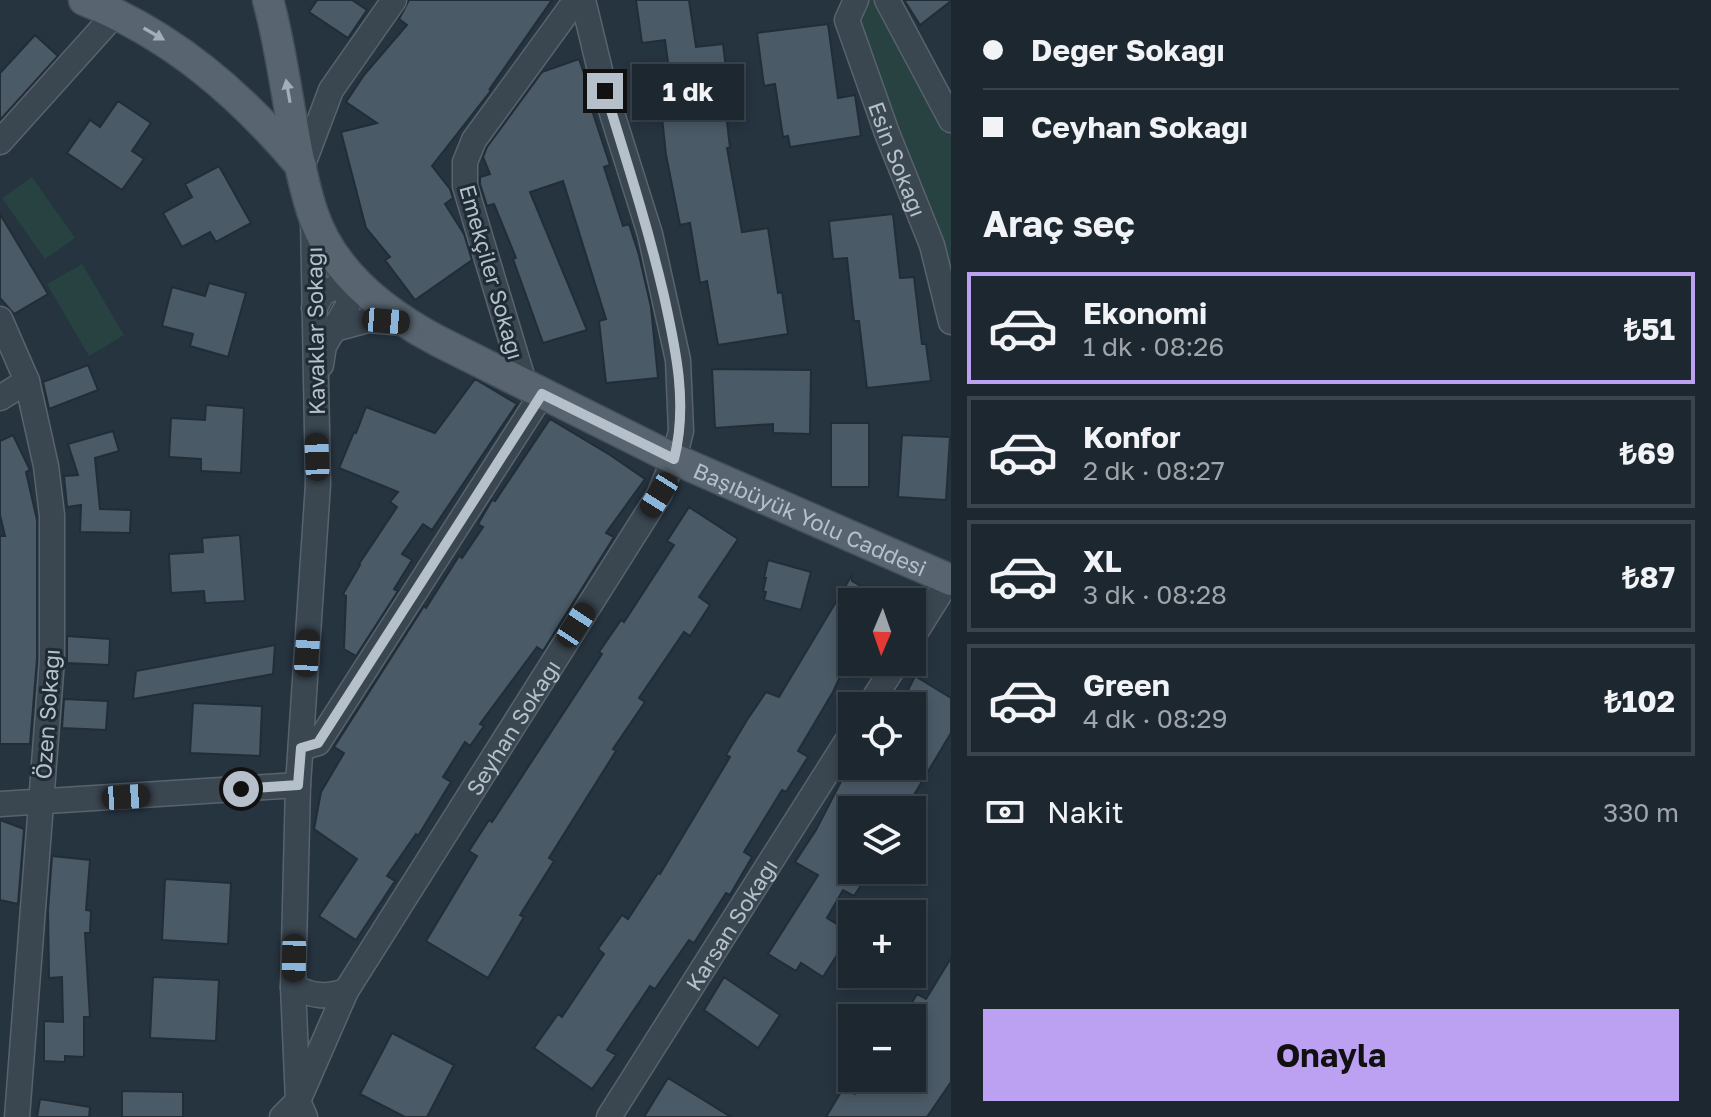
<!DOCTYPE html>
<html lang="tr">
<meta charset="utf-8">
<style>
:root{--surface:#1c2730;--page:#29333c;--text:#f1f3f6;--muted:#a0a5ab;--line:#3a444c;--accent:#bca0f2}
body{margin:0;font-family:"Golos Text",sans-serif;background:var(--page);color:var(--text);height:100vh;display:flex;flex-direction:column;font-size:30px;white-space:nowrap}
*{box-sizing:border-box;margin:0}
p{font-size:26px;color:var(--muted)}
.icon{flex:none;width:44px;height:44px;fill:none;stroke:currentColor;stroke-width:2;stroke-linecap:round;stroke-linejoin:round}
.map{position:relative;flex:1;overflow:hidden}
.details{display:flex;flex-direction:column;background:var(--surface);width:760px}
.details>*{flex:none}
.top-card{display:grid;align-content:center;height:176px;padding:0 32px;background:var(--surface)}
.needle{width:52px;rotate:182deg}
.fabs{position:absolute;left:838px;top:588px;display:grid;gap:16px}
.fabs a{display:grid;place-items:center;width:88px;height:88px;border-radius:0px;background:var(--surface);box-shadow:0 4px 12px #0003,0 0 0 2px var(--line);font-size:40px}
.end{position:absolute;width:36px;height:36px;margin:-18px;border:10px solid #b6c0cb;background:#111;box-shadow:0 0 0 4px #111}
.from{border-radius:50%}
.bubble{position:absolute;height:56px;border-radius:0px;background:var(--surface);box-shadow:0 4px 12px #0003,0 0 0 2px var(--line);font-size:26px;font-weight:700;line-height:56px;text-align:center}
.car{position:absolute;width:24px;height:48px;margin:-24px -12px;border-radius:10px;box-shadow:0 0 6px 2px #0007;background:linear-gradient(#222 24%,#8ab4d8 0 40%,#222 0 76%,#8ab4d8 0 86%,#222 0)}
.top-card b{display:flex;align-items:center;gap:28px;height:76px;font-size:30px}
.top-card b+b{border-top:2px solid var(--line)}
.top-card i{width:20px;height:20px;background:var(--text)}
ul{padding:0;list-style:none}
li{display:flex;align-items:center;gap:24px;height:112px;margin:0 16px 12px;padding:0 16px;border:4px solid var(--line);border-radius:0px}
li div{flex:1}
li b{display:block;font-size:30px}
li em{font-style:normal;font-weight:700}
li.current{border-color:var(--accent)}
li>.icon{width:72px;height:72px;stroke-width:1.5}
h2{padding:0 32px;font-size:36px;line-height:96px}
.pay{display:flex;align-items:center;gap:20px;height:88px;padding:0 32px;font-size:30px}
.pay p{margin-inline-start:auto}
.cta{display:flex;gap:16px;margin-top:auto;padding:16px 32px}
.cta a{flex:1;height:92px;border-radius:0px;background:var(--accent);color:#111;font-size:32px;font-weight:700;line-height:92px;text-align:center}
main{display:flex;flex:1;min-height:0}
.map>svg:first-child{display:block}
.green{fill:#284141}
.building{fill:#4a5a66;stroke:#212d37;stroke-width:2}
.lines{fill:none;stroke-linecap:round;stroke-linejoin:round}
.minor-casing{stroke:#58636e;stroke-width:27}
.major-casing{stroke:#434f59;stroke-width:33}
.minor{stroke:#3a4650;stroke-width:24}
.major{stroke:#586570;stroke-width:30}
.oneway{fill:#a3aeb9}
.route{stroke:#b6c0cb;stroke-width:10}
.labels{text-anchor:middle;dominant-baseline:central;stroke-width:6;stroke-linejoin:round;paint-order:stroke}
.street-label{font-size:22px;fill:#b6c0cb;stroke:#1f2b35}
</style>
<main>
<div class="map">
<svg width="951" height="1117" viewBox="0 0 951 1117">
<rect width="100%" height="100%" fill="#263440"/>
<path class="green" d="M856 0H887L951 120V322L853 4Z
M32 177 75 238 45 259 2 198Z
M82 264 124 335 89 356 47 284Z"/>
<path class="building" d="M317 0H352L367 10 348 38 309 12Z
M409 0H552L489 90 493 88 432 166 450 189 453 198 445 204 464 234 472 260 415 300 385 260 390 257 366 228 341 132 377 123 346 102 364 75 407 25 399 19Z
M636 0H689L696 47 723 44 728 85 723 86 730 148H727L742 232 768 228 778 293 782 292 788 334 718 345 707 281 700 283 690 223 680 225 666 155 662 117 675 116 665 40 642 43Z
M904 0H951V1L920 25Z
M828 24 838 98 855 95 861 136 790 147 788 136 783 137 775 84 764 86 757 33Z
M35 35 58 56 0 120V73Z
M579 59 589 88 585 89 610 165 604 167 623 226 629 224 639 255 651 307 658 378 606 383 599 321 606 319 563 181 530 192 587 330 543 343 513 259 516 258 494 204 487 206 480 184V177L490 174 483 157 487 147 542 72Z
M118 101 151 123 132 151 144 159 122 190 67 153 90 120 100 127Z
M219 166 251 223 216 242 210 232 182 247 163 213 192 197 185 184Z
M0 214 48 294 14 314 0 298Z
M893 214 900 278 914 277 922 344H926L931 381 867 388 859 321H854L847 258 833 259 829 221Z
M209 283 246 293 228 357 190 346 193 334 162 326 172 287 205 296Z
M88 365 98 390 49 409 43 382Z
M712 369 811 370 810 434 773 433V424L715 428Z
M475 379 517 404 432 530 423 524 402 554 412 560 394 589 398 591 356 656 344 649 346 596 343 594 360 565 359 564 397 507 390 502 398 492 339 468 354 432 356 433 366 407 435 433Z
M206 405 244 408 241 473 201 471V459L169 457 171 418 205 420Z
M550 419 610 455 645 479 606 533 614 537 543 651 537 647 480 724 484 726 470 746 465 742 443 777 451 782 418 836 416 834 387 876 395 881 356 940 319 916 357 859 314 829 321 792 344 753 334 747 424 606 426 608 459 556 462 558 483 527 478 524 492 500 495 501Z
M831 423H869V487H831Z
M113 431 119 451 95 458 100 509 131 510 130 533 80 532 81 505 67 507 64 476 78 475 68 444Z
M13 435 30 470 26 472 37 520V659L30 744H0V536H5L0 515V441Z
M902 435 950 437 946 500 898 497Z
M689 507 738 539 699 597 710 605 690 636 684 632 639 698 645 702 613 749 616 751 549 858 554 861 520 915 524 917 488 978 426 941 477 856 469 851 489 820 492 822 602 654 599 652 621 620 624 622 674 545 667 541Z
M240 535 245 601 205 603 204 591 171 593 169 554 203 552 202 538Z
M768 560 811 572 801 610 764 600 766 592 763 591 766 578H764Z
M852 575V581L887 602H852V650L833 692 798 751 808 757 786 792 782 790 744 852 752 857 730 895 726 893 694 943 689 940 655 989 650 986 607 1050 616 1055 592 1089 534 1048 558 1014 562 1017 604 954 598 949 622 915 628 919 658 873 660 874 730 757 726 755 747 720 766 692 779 697Z
M67 636 110 639 109 665 67 663Z
M275 645 273 674 133 699 136 671Z
M915 676 951 698V733L911 800 908 810H852V870H871L854 896 843 890 827 918 851 933 823 977 801 963 796 971 768 954 818 875 795 862 816 830 849 766H912V706H900Z
M64 699 108 701 106 730 62 728Z
M193 703 262 706 260 756 190 753Z
M0 820 24 829 18 904 0 900Z
M52 856 90 860 86 910 91 911 90 933H85L90 1017H84V1057L65 1056V1062L44 1061V1021L63 1022 62 977 49 978 48 910Z
M165 879 231 883 228 944 162 940Z
M951 958V1082L927 1117H826L844 1087 855 1094 866 1078H912V1018H903L917 994 926 999Z
M153 977 219 980 216 1041 150 1038Z
M724 977 780 1015 758 1048 704 1010Z
M392 1033 454 1065 427 1117H405L360 1094Z
M668 1078 731 1117H644Z
M122 1091 183 1092V1117H122Z
M40 1099 90 1107 89 1117H37Z"/>
<g class="lines">
<defs>
<g id="minor">
<path id="s1" d="M856 0 847 20 887 133 932 245 951 322"/>
<path d="M887 0 951 120"/>
<path d="M0 142 116 13"/>
<path d="M302 167 331 90 394 0"/>
<path d="M314 308 323 293 353 279 347 307 324 346 321 365"/>
<path d="M0 319 27 381 46 466 52 515V660L17 1117"/>
<path d="M335 329 368 320 403 323"/>
<path d="M525 386 465 186V162L474 140 576 0"/>
<path d="M0 398 27 381"/>
<path d="M912 638 949 579"/>
<path d="M869 706 897 662"/>
<path d="M301 748 318 743 542 394"/>
<path d="M0 804 298 785"/>
<path id="s2" d="M346 991 659 495 674 459 681 431 678 360 650 234 605 91 583 0"/>
<path d="M282 1117 298 1101 346 991C325 998 313 996 293 987"/>
<path d="M305 1117 298 1101 293 987 298 785 318 484 313 218"/>
<path id="s3" d="M609 1117 852 733"/>
</g>
<g id="major">
<path d="M84 0C172 35 240 94 301 166"/>
<path id="s4" d="M268 0C287 69 291 145 312 211 331 271 385 313 438 341L674 459 951 580"/>
</g>
</defs>
<use href="#minor" class="minor-casing"/>
<use href="#major" class="major-casing"/>
<use href="#minor" class="minor"/>
<use href="#major" class="major"/>
</g>
<defs><path id="oneway-solid" d="M-6-.8H1V-3.2L6.5 0L1 3.2V.8H-6Z" transform="scale(2)"/></defs>
<g class="oneway">
<use href="#oneway-solid" transform="translate(154 34) rotate(30)"/>
<use href="#oneway-solid" transform="translate(288 91) rotate(-100)"/>
</g>
<g class="lines">
<path class="route" d="M241 789 298 785 301 748 318 743 542 394 674 459C688 405 676 350 664 296 648 227 626 159 605 91"/>
</g>
<g class="labels">
<g class="street-label">
<text stroke="none"><textPath href="#s1" startOffset="170">Esin Sokağı</textPath></text>
<text transform="translate(492 272) rotate(74)">Emekçiler Sokağı</text>
<text transform="translate(315 331) rotate(-91)">Kavaklar Sokağı</text>
<text stroke="none"><textPath href="#s4" startOffset="814">Başıbüyük Yolu Caddesi</textPath></text>
<text transform="translate(47 714) rotate(-86)">Özen Sokağı</text>
<text stroke="none"><textPath href="#s2" startOffset="312">Seyhan Sokağı</textPath></text>
<text stroke="none"><textPath href="#s3" startOffset="228">Karsan Sokağı</textPath></text>
</g>
</g>
</svg>
<div class="fabs">
<a><svg class="needle" viewBox="-14 -14 28 28"><path d="M0-13l5 13h-10z" fill="#e53935"/><path d="M0 13l5-13h-10z" fill="#a0a5ab"/></svg></a>
<a><svg class="icon" aria-label="locate" viewBox="0 0 24 24"><circle cx="12" cy="12" r="6"/><path d="M12 2v4M12 18v4M2 12h4M18 12h4"/></svg></a>
<a><svg class="icon" aria-label="layers" viewBox="0 0 24 24"><path d="M12 4l9 5-9 5-9-5zM3 14l9 5 9-5"/></svg></a>
<a>+</a>
<a>−</a>
</div>
<i class="end from" style="left:241px;top:789px"></i>
<i class="end" style="left:605px;top:91px"></i>
<div class="bubble" style="left:632px;top:64px;width:112px">1 dk</div>
<i class="car" style="left:386px;top:321px;rotate:95deg"></i>
<i class="car" style="left:317px;top:457px;rotate:358deg"></i>
<i class="car" style="left:659px;top:495px;rotate:212deg"></i>
<i class="car" style="left:576px;top:625px;rotate:33deg"></i>
<i class="car" style="left:307px;top:653px;rotate:4deg"></i>
<i class="car" style="left:126px;top:797px;rotate:86deg"></i>
<i class="car" style="left:294px;top:958px;rotate:181deg"></i>
</div>
<section class="details">
<div class="top-card">
<b><i class="from"></i>Değer Sokağı</b>
<b><i></i>Ceyhan Sokağı</b>
</div>
<h2>Araç seç</h2>
<ul>
<li class="current"><svg class="icon" aria-label="car" viewBox="0 0 24 24"><path d="M5 17H2v-5l4-1 3-4h7l3 4 3 1v5h-3M9 17h6M6 11h13"/><circle cx="7" cy="17" r="2"/><circle cx="17" cy="17" r="2"/></svg><div><b>Ekonomi</b><p>1 dk · 08:26</p></div><em>₺51</em></li>
<li><svg class="icon" aria-label="car" viewBox="0 0 24 24"><path d="M5 17H2v-5l4-1 3-4h7l3 4 3 1v5h-3M9 17h6M6 11h13"/><circle cx="7" cy="17" r="2"/><circle cx="17" cy="17" r="2"/></svg><div><b>Konfor</b><p>2 dk · 08:27</p></div><em>₺69</em></li>
<li><svg class="icon" aria-label="car" viewBox="0 0 24 24"><path d="M5 17H2v-5l4-1 3-4h7l3 4 3 1v5h-3M9 17h6M6 11h13"/><circle cx="7" cy="17" r="2"/><circle cx="17" cy="17" r="2"/></svg><div><b>XL</b><p>3 dk · 08:28</p></div><em>₺87</em></li>
<li><svg class="icon" aria-label="car" viewBox="0 0 24 24"><path d="M5 17H2v-5l4-1 3-4h7l3 4 3 1v5h-3M9 17h6M6 11h13"/><circle cx="7" cy="17" r="2"/><circle cx="17" cy="17" r="2"/></svg><div><b>Green</b><p>4 dk · 08:29</p></div><em>₺102</em></li>
</ul>
<div class="pay"><svg class="icon" aria-label="cash" viewBox="0 0 24 24"><path d="M3 7h18v10H3z"/><circle cx="12" cy="12" r="2"/></svg>Nakit<p>330 m</p></div>
<div class="cta"><a>Onayla</a></div>
</section>
</main>
